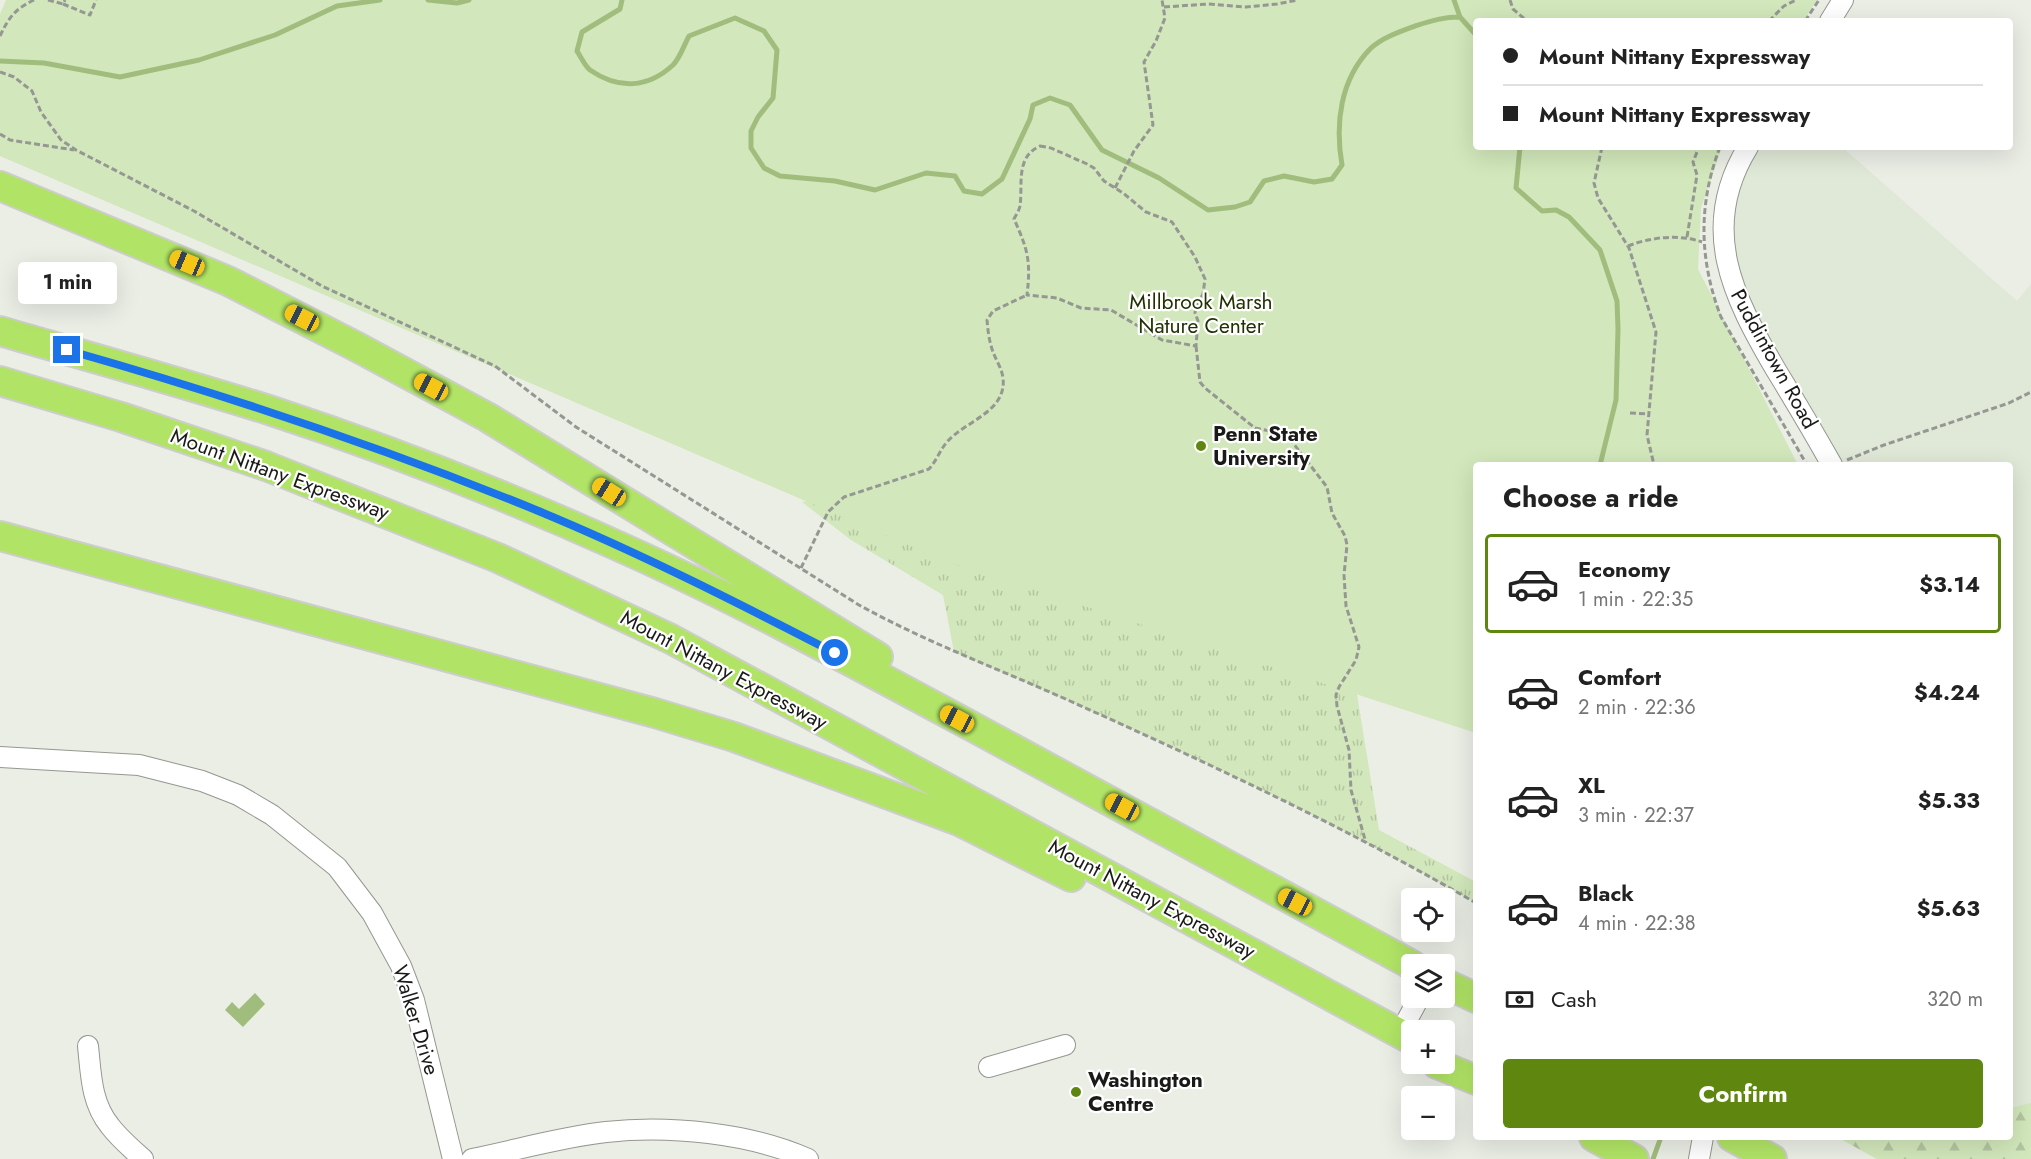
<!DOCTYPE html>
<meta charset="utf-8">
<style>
:root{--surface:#fff;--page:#f2f2f2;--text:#222;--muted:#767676;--line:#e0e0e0;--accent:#5f870f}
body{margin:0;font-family:Jost,sans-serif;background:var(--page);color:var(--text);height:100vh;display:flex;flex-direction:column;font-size:22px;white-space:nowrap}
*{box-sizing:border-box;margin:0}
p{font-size:20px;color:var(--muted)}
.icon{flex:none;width:33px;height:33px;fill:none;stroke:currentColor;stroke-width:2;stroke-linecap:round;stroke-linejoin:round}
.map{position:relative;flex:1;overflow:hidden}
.side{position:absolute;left:1473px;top:462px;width:540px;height:678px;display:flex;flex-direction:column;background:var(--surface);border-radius:6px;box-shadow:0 6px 24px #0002}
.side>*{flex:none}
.top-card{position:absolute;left:1473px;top:18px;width:540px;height:132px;border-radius:6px;box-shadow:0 6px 24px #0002;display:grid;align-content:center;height:132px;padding:0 30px;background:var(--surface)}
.controls{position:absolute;left:1401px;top:888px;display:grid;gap:12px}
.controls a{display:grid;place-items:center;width:54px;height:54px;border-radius:6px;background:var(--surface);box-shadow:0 6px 24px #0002;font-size:30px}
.end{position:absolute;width:27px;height:27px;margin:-14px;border:8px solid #1a73e8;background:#fff;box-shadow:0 0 0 3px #fff}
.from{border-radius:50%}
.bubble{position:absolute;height:42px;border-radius:6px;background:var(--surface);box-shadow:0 6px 24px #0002;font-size:20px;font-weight:700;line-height:42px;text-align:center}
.car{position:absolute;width:18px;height:36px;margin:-18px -9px;border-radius:8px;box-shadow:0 0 4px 2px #0007;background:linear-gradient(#f5c518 24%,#345 0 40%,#f5c518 0 76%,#345 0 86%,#f5c518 0)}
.top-card b{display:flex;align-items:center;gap:21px;height:57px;font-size:22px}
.top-card b+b{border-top:2px solid var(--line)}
.top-card i{width:15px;height:15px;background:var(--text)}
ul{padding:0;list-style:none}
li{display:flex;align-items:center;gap:18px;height:99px;margin:0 12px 9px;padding:0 18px;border:3px solid transparent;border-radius:6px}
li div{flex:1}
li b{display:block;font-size:22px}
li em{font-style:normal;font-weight:700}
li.on{border-color:var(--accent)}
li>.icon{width:54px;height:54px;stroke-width:1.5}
h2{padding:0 30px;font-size:27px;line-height:72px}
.pay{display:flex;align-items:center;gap:15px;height:66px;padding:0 30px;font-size:22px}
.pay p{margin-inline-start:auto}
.cta{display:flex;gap:12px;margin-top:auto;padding:12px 30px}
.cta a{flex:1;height:69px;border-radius:6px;background:var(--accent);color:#fff;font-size:24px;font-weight:700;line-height:69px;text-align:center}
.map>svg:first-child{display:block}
.built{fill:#e0e8d7}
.grass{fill:url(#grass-tufts)}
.forest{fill:url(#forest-firs)}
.park{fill:#d2e7bb}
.water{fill:#a1bd7d}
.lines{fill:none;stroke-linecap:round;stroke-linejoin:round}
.stream{stroke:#a1bd7d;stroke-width:5}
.minor-casing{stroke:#949890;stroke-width:22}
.highway-casing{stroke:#cdcdcc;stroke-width:32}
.path{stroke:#959892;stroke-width:3;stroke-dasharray:6 3;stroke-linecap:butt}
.minor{stroke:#fff;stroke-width:20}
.highway{stroke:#b1e466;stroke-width:28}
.route{stroke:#1a73e8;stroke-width:8}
.poi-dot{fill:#5f870f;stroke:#fff;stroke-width:2}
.labels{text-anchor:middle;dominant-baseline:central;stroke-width:4.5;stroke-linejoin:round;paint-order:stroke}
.park-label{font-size:21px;fill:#213202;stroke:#fff}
.street-label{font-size:21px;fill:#1a1b18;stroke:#fff}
.poi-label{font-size:21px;font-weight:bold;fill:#1a1b18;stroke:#fff;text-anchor:start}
</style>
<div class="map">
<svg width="2031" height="1159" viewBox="0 0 2031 1159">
<defs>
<pattern id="grass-tufts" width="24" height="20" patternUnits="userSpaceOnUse" patternTransform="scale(1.5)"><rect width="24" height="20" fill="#d2e7bb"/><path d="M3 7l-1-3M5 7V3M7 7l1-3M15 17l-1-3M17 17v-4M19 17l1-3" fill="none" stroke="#b4c6a0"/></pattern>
<pattern id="forest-firs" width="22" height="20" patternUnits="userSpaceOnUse" patternTransform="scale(1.5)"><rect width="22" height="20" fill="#d2e7bb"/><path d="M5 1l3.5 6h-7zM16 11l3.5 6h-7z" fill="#b4c6a0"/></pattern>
</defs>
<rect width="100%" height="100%" fill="#eaeee5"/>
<path class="built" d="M1759 147H1842L2017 301 2031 284V1159H1877L1837 1137H2010V465H1840L1750 308 1736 268 1733 232V207L1745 172Z"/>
<path class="grass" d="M1311 411 1379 830 1476 882V903C1308 806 1132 727 954 652L943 595 851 540 802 502 945 480Z"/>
<path class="forest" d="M2031 1103V1159H1877L1837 1137H2010V1108Z"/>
<path class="park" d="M6 0H1817L1803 21H1476V147H1722L1701 208 1698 269 1798 465H1476V733L948 562 0 156V14Z"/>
<path class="water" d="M255 993 265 1004 243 1027 225 1010 232 1002 239 1009Z"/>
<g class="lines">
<path class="stream" d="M428 0 457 3 469 0
M622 0 620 9 582 32 577 51C581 57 585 66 590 70 619 90 648 88 673 65 680 58 684 45 689 36L735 18 764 31 777 50 773 98 758 117 751 131V148L764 168 780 176 835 181 875 190 926 173 955 176 964 191 982 194 1002 179 1030 119 1033 105 1050 98 1070 105 1102 150 1159 178 1208 210 1235 207 1250 202 1264 181 1284 176 1314 182 1332 179 1342 165C1335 124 1340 80 1370 49 1381 38 1401 31 1415 26 1431 21 1443 17 1460 17L1476 35
M1454 0 1460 17
M0 61 44 63 120 77 199 60 275 35 337 6 380 0
M1520 147 1516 188 1542 211 1556 210 1569 217 1600 250 1617 301 1618 329 1616 400 1600 465
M1653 1159 1661 1137"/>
<defs>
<path id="minor" d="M1830 21 1843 0
M1748 147C1698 228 1733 297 1776 370 1795 401 1814 433 1832 465
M0 757 139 765 202 781 238 795 272 815 337 867 372 913 401 966 414 1000 453 1159
M1400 1033 1419 998
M88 1046C91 1074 91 1103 110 1126 119 1138 132 1149 143 1159
M989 1067 1065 1045
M472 1159C517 1150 561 1137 606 1132 669 1125 750 1133 808 1159
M1699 1159 1703 1137"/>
<path id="highway" d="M0 186 228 281 357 347 487 417 878 657
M0 331C90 357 180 382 269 410 388 449 505 495 618 546 739 600 856 664 973 727 1119 806 1265 886 1412 965
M0 381 121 417 266 466 498 558 671 639 1412 1040
M0 536 655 713 734 737 959 821 1071 877
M1444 983 1476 998
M1437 1064 1476 1080
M1594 1137 1634 1159
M1732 1137 1772 1159"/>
</defs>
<use href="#minor" class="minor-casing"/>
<use href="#highway" class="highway-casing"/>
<path class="path" d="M48 0 63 4 65 0
M1510 0 1513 9 1527 21
M63 4 90 15 96 0
M1164 7 1208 4 1246 7 1277 4 1298 0
M1769 21 1784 6 1796 0
M1805 21 1819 0
M0 36C9 17 15 9 34 0
M0 72 14 77 32 91 41 112 61 140 76 150 194 211 322 286 495 366 576 427 859 605C928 643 999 669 1070 701 1208 763 1345 827 1476 903
M0 134 10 140 74 150
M1040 146 1051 148 1087 164 1094 168 1104 181 1123 193 1146 212 1172 222 1195 257 1205 279 1203 294 1196 307 1195 313 1198 321 1196 346 1162 340 1111 310 1081 308 1057 298 1027 295C1031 261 1028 250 1014 219 1016 215 1019 211 1020 206 1023 185 1015 157 1040 146Z
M1602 147 1594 183 1598 198 1629 248 1656 332 1647 435 1654 465
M1720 147C1698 204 1699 260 1721 317L1807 465
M1115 188 1134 151 1153 125 1144 62 1156 41 1165 18 1162 0
M1687 237 1697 175 1693 162 1699 147
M1628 246C1651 237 1679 234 1702 242
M1196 346 1200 382 1205 388 1255 428 1275 432 1290 439 1327 487 1332 513 1345 536 1347 545 1344 575 1346 606 1359 647 1356 660 1339 687 1336 695 1337 706 1349 750 1351 790 1366 843
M1630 413 1649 414
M1847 460 1884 445 2009 403 2031 392
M801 568 828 512 844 497 929 469C937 460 940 450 947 442 965 421 1007 412 1003 378 1002 369 996 360 993 352 989 341 988 331 987 320L993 311 1027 295"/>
<use href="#minor" class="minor"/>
<use href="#highway" class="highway"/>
</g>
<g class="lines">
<path class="route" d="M67 350C226 395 382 447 536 510 638 552 736 602 835 653"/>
</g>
<g class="poi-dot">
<circle cx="1201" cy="446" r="6"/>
<circle cx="1076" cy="1092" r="6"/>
</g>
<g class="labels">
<g class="park-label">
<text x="1201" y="302">Millbrook Marsh<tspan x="1201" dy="24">Nature Center</tspan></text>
</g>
<g class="street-label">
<text transform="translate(1774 359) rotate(61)">Puddintown Road</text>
<text transform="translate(280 474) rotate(20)">Mount Nittany Expressway</text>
<text transform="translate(724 670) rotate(28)">Mount Nittany Expressway</text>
<text transform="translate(1152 899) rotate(28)">Mount Nittany Expressway</text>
<text transform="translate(416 1020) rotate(73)">Walker Drive</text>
</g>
<g class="poi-label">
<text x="1213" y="434">Penn State<tspan x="1213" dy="24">University</tspan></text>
<text x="1088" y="1080">Washington<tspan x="1088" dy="24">Centre</tspan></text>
</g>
</g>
</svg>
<div class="controls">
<a><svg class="icon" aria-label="locate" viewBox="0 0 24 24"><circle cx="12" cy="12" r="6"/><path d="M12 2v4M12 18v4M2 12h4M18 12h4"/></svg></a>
<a><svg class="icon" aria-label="layers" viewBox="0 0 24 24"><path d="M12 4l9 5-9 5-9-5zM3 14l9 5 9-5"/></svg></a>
<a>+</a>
<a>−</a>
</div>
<i class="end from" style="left:835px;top:653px"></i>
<i class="end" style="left:67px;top:350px"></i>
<div class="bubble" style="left:18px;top:262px;width:99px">1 min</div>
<i class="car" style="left:187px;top:263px;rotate:293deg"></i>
<i class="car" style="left:302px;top:318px;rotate:297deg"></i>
<i class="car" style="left:431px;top:387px;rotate:298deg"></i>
<i class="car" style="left:609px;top:492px;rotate:302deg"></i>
<i class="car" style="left:957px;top:719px;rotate:298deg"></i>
<i class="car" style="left:1122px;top:807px;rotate:298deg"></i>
<i class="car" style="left:1295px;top:902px;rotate:298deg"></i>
<div class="top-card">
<b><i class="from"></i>Mount Nittany Expressway</b>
<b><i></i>Mount Nittany Expressway</b>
</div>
<section class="side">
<h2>Choose a ride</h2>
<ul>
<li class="on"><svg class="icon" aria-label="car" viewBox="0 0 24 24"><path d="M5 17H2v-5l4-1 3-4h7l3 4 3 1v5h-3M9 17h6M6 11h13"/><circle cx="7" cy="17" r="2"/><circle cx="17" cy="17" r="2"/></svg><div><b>Economy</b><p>1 min · 22:35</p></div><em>$3.14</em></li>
<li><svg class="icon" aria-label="car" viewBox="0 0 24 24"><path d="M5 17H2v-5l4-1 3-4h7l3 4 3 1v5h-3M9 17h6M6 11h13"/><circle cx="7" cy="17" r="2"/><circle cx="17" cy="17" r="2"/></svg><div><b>Comfort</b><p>2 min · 22:36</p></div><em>$4.24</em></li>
<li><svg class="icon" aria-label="car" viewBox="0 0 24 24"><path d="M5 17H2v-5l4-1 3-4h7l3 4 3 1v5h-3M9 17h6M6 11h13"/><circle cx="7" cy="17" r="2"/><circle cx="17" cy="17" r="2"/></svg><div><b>XL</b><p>3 min · 22:37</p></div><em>$5.33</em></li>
<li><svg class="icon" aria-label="car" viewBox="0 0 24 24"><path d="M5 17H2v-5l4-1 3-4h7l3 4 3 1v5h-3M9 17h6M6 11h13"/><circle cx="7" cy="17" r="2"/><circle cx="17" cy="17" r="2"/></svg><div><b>Black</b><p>4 min · 22:38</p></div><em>$5.63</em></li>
</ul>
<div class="pay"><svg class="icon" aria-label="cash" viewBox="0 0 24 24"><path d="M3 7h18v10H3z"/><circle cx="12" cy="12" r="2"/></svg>Cash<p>320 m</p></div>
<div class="cta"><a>Confirm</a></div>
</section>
</div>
